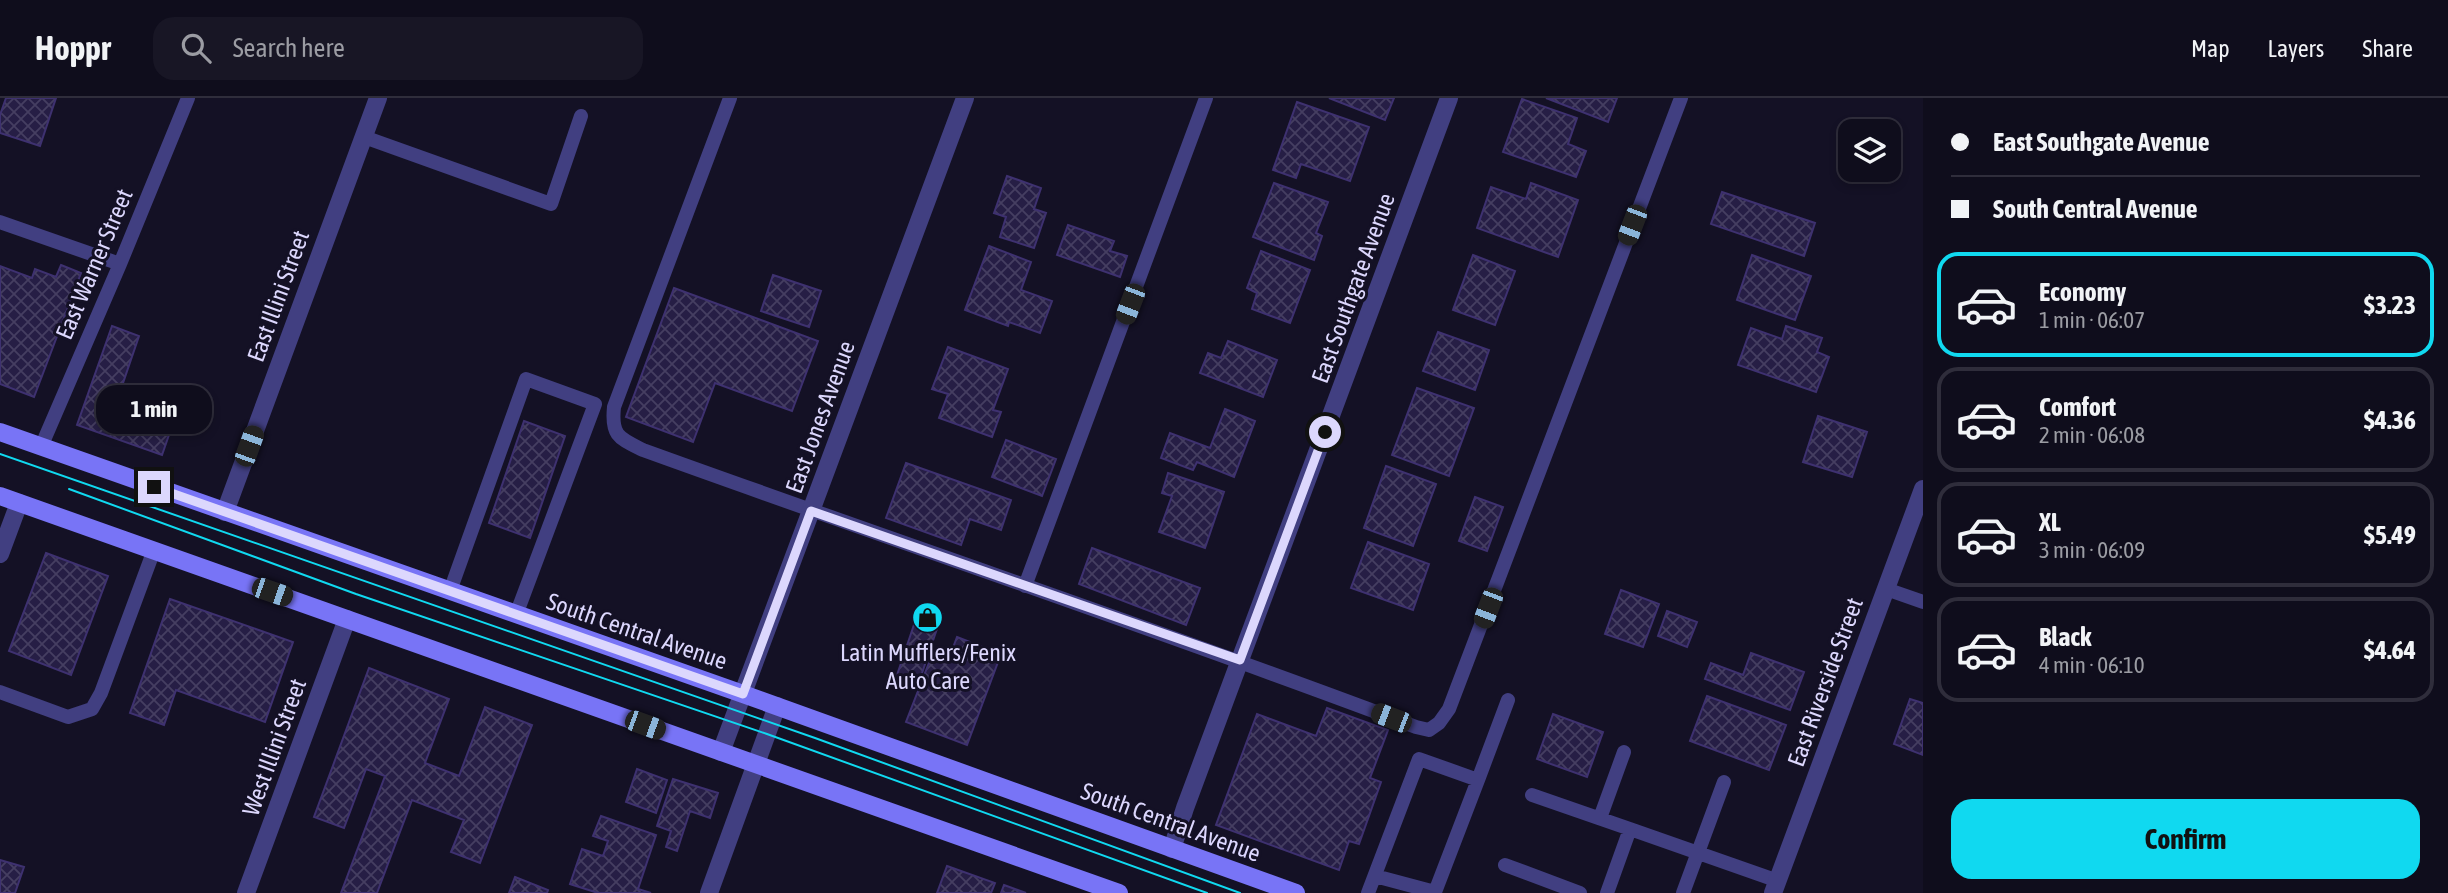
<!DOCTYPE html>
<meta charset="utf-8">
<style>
:root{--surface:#0f0d1c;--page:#181625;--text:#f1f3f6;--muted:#9b9ca3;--line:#2f2d3b;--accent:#10d9f0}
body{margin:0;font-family:"Asap Condensed",sans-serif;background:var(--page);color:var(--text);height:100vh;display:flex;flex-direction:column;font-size:26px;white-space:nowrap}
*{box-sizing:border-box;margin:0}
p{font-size:23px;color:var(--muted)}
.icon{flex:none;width:38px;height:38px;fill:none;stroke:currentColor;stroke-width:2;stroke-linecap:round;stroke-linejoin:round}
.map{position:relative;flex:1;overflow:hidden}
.sheet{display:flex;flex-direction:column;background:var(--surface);width:525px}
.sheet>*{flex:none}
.hud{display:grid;align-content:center;height:154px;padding:0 28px;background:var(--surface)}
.tools{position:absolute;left:1838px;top:21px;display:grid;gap:14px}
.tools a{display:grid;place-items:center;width:63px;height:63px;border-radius:14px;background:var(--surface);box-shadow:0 4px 10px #0003,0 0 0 2px var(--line);font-size:35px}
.end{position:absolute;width:32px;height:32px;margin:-16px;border:9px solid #dcd7fd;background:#111;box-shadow:0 0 0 4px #111}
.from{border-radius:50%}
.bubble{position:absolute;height:49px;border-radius:21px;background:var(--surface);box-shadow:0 4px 10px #0003,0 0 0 2px var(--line);font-size:23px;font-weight:700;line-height:49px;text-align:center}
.car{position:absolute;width:21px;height:42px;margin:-21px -10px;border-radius:9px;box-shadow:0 0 5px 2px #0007;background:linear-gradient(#222 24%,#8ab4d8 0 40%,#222 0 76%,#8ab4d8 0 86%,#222 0)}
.hud b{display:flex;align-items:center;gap:24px;height:66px;font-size:26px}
.hud b+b{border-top:2px solid var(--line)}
.hud i{width:18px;height:18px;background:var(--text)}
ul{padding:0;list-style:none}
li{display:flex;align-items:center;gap:21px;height:105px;margin:0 14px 10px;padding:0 14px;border:4px solid var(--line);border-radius:21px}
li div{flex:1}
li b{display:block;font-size:26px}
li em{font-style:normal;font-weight:700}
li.current{border-color:var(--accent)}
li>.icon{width:63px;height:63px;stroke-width:1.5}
.action{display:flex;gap:14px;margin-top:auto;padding:14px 28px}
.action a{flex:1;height:80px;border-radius:21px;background:var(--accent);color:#111;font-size:28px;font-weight:700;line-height:80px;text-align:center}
header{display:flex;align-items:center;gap:42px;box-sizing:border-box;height:98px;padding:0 35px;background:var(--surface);border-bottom:2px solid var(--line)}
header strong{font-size:33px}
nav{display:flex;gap:38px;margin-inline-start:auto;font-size:24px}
.search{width:490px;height:63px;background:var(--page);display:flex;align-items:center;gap:18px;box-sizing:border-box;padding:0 24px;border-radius:21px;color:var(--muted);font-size:26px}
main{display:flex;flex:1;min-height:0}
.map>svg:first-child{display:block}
.building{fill:url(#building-cross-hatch);stroke:#3e3170;stroke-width:2}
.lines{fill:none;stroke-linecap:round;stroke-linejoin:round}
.service{stroke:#413f81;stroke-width:14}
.minor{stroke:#413f81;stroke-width:18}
.secondary{stroke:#7874f6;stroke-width:18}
.tram{stroke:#10d9f0;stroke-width:2}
.route{stroke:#dcd7fd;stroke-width:9}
.labels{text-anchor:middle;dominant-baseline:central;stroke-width:6;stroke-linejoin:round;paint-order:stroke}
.street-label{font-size:24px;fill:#dcd7fd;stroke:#141125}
.poi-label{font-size:24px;fill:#dcd7fd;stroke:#141125}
</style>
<header>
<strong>Hoppr</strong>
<div class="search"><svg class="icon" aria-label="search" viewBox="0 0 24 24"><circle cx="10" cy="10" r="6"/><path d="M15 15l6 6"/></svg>Search here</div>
<nav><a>Map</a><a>Layers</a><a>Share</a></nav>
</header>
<main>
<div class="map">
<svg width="1923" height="795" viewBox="0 0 1923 795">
<defs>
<pattern id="building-cross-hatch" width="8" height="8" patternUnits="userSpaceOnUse" patternTransform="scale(1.75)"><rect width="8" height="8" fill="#261e45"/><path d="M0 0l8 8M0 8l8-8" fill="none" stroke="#453e61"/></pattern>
</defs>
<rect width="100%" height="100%" fill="#141125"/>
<path class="building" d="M6 0H56L40 48 0 35V17Z
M1329 0H1394L1385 22Z
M1546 0H1617L1608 24Z
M1522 1 1577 20 1568 46 1586 53 1576 79 1503 54Z
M1297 4 1369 29 1350 83 1301 66 1296 80 1273 72Z
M1007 78 1041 90 1034 111 1046 115 1034 150 1000 139 1006 119 994 115Z
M1274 85 1328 104 1316 135 1322 138 1314 162 1253 139Z
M1531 85 1578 102 1558 159 1477 130 1491 89 1526 101Z
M1722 94 1815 125 1804 158 1711 126Z
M1068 127 1114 143 1110 153 1127 158 1120 179 1057 157Z
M989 148 1031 164 1021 192 1052 203 1040 235 1009 224 1008 228 965 212Z
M1261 153 1310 172 1290 225 1252 211 1257 195 1247 190Z
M1473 157 1515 173 1495 227 1453 212Z
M1752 157 1811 178 1795 222 1737 202Z
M61 167 81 175 34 299 0 286V168L32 180 35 171 56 179Z
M773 177 821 193 809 229 761 213Z
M674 190 818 243 792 313 715 285 693 344 626 319Z
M112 228 139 238 122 288 179 308 162 357 77 327Z
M1786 228 1822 240 1817 254 1829 259 1816 294 1738 267 1751 230 1782 241Z
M1438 234 1489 252 1475 292 1423 273Z
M1228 243 1277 262 1263 299 1200 275 1208 255 1221 260Z
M948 249 1008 271 993 312 1001 314 992 339 939 320 948 296 932 291Z
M1417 290 1474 310 1449 378 1392 357Z
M1225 311 1255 323 1234 379 1197 364 1193 372 1161 360 1170 335 1210 350Z
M1818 318 1867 334 1852 379 1803 364Z
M524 323 565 338 530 440 489 425Z
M1006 342 1056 361 1042 398 992 379Z
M906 365 1011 402 1001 432 970 421 961 447 886 420Z
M1386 368 1436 386 1413 448 1364 430Z
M1168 375 1224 394 1205 450 1159 434 1172 398 1162 395Z
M1475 399 1503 409 1487 453 1459 443Z
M1368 444 1429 466 1413 512 1351 490Z
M1092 450 1200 490 1186 527 1079 486Z
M46 455 108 478 71 577 9 553Z
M1621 492 1659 506 1643 549 1605 536Z
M170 501 293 544 265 624 176 592 164 627 130 615Z
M920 509 942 516 919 584 897 577Z
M1667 513 1697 524 1687 549 1658 538Z
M957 539 1001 556 967 647 906 624 932 557 948 563Z
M1751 555 1804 574 1790 612 1705 581 1711 565 1743 577Z
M369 570 449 601 425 665 459 678 485 609 532 627 480 765 451 754 464 722 412 702 377 795H341L385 678 366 671 344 730 314 719Z
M1707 598 1786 627 1769 672 1690 643Z
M1910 601 1923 605V657L1894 646Z
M1327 610 1388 632 1370 680 1381 684 1359 746 1349 743 1339 772 1216 727 1257 616 1316 638Z
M1553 616 1603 634 1587 679 1537 661Z
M637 671 667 682 656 715 626 704Z
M673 681 718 695 710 720 690 713 677 753 666 749 671 733 657 728Z
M601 718 656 737 638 791 651 795H598L570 786 582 751 603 758 608 743 593 738Z
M0 762 24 769 15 795H0Z
M947 768 995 785 991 795H937Z
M515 779 548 792 547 795H509Z
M1004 787 1026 795H1001Z"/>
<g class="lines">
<path class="service" d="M730 0 614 309C611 338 619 340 643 352 900 445 1160 532 1416 629L1429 632 1439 625 1449 611 1681 0
M364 39 551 106 581 18
M0 124 120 166
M41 349 120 166 188 0
M1025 488 1206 0
M1886 491 1923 504
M450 493 526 281 595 306 516 517
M0 594 68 619 92 611 101 595 154 452
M1478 682 1508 602
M1532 697 1630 731
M1600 720 1624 654
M1505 767 1580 795
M1368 795 1419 661 1478 682 1435 794 1375 778
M1607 795 1630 731 1778 783
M1683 795 1724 684"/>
<path class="minor" d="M225 414 378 0
M0 456 19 405
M721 654 965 0
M1172 751 1185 710 1449 0
M246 795 347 521
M709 795 777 608
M1773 795 1923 391"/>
<path class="secondary" d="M0 334 743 596 1296 795
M0 398 1119 795"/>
<path class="tram" d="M0 356 815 640 1240 795
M69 391 356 496 767 636 1207 795"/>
</g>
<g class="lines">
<path class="route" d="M154 389 743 596 811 413 1240 562 1325 334"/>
</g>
<defs>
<symbol id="shop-disc" viewBox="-11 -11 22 22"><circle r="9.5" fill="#10d9f0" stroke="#141125"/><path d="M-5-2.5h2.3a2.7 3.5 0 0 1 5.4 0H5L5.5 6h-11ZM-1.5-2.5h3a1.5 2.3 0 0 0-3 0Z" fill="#111"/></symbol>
</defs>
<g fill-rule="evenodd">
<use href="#shop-disc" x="910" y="502" width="35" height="35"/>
</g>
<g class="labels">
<g class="street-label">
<text transform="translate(94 166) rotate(-67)">East Warner Street</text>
<text transform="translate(1353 190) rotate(-70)">East Southgate Avenue</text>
<text transform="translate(278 198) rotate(-70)">East Illini Street</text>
<text transform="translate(820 319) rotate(-70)">East Jones Avenue</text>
<text transform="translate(637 533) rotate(19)">South Central Avenue</text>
<text transform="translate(1825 584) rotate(-70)">East Riverside Street</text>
<text transform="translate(274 649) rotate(-70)">West Illini Street</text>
<text transform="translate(1171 724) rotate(20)">South Central Avenue</text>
</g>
<g class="poi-label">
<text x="928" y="554">Latin Mufflers/Fenix<tspan x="928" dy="28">Auto Care</tspan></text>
</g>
</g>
</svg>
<div class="tools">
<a><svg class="icon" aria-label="layers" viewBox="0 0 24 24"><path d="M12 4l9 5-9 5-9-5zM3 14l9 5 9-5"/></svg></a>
</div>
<i class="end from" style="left:1325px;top:334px"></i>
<i class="end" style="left:154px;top:389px"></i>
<div class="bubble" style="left:96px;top:287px;width:116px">1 min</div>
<i class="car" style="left:1632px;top:127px;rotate:201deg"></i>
<i class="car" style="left:1130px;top:206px;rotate:201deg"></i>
<i class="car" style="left:249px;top:348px;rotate:20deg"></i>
<i class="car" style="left:272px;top:494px;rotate:109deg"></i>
<i class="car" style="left:1488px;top:510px;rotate:201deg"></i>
<i class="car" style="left:1391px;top:620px;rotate:291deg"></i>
<i class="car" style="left:645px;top:627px;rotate:110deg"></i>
</div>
<section class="sheet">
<div class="hud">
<b><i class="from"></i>East Southgate Avenue</b>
<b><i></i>South Central Avenue</b>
</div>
<ul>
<li class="current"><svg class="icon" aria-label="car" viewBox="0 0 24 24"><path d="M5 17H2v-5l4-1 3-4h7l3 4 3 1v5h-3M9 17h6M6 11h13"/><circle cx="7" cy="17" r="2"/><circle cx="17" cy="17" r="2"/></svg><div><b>Economy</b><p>1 min · 06:07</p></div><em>$3.23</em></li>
<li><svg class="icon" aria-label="car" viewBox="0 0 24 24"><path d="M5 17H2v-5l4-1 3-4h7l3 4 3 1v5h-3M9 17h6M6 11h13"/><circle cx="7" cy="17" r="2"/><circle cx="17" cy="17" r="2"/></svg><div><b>Comfort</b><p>2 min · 06:08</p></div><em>$4.36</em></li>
<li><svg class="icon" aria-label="car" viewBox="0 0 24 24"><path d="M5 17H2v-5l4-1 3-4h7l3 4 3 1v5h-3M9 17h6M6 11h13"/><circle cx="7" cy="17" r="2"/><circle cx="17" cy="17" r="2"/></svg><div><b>XL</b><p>3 min · 06:09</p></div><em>$5.49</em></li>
<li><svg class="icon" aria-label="car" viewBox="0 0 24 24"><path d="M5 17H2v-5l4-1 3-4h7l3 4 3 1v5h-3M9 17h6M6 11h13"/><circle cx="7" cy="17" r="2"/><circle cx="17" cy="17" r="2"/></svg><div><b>Black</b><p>4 min · 06:10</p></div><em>$4.64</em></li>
</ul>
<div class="action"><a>Confirm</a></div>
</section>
</main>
